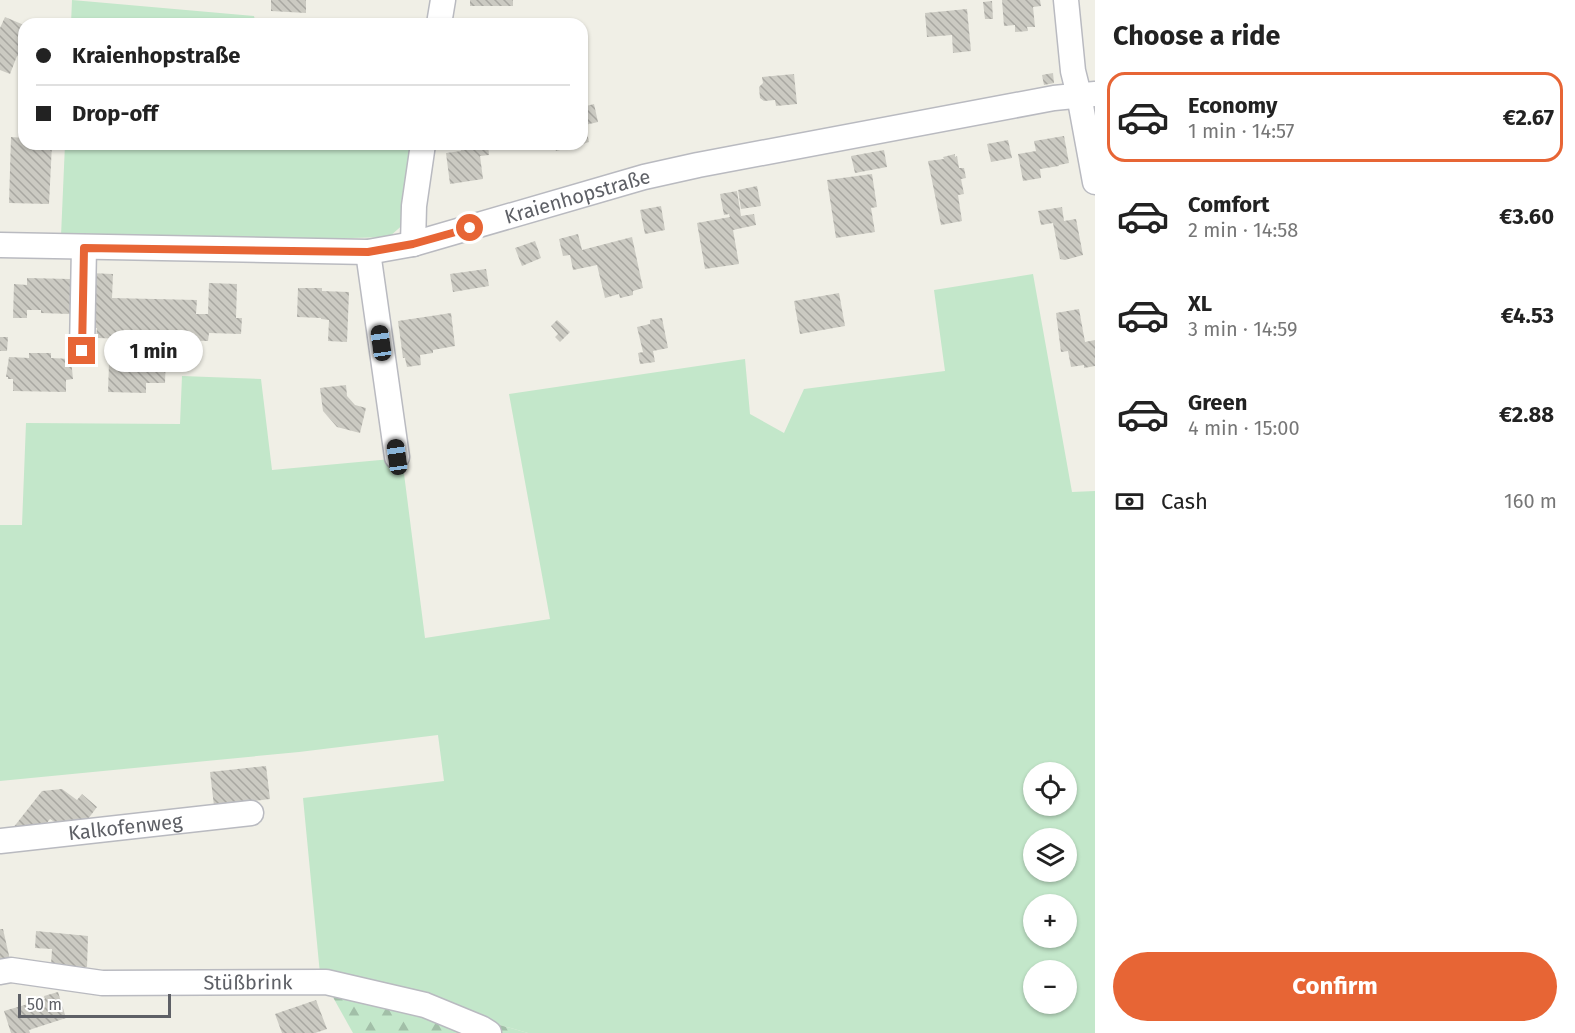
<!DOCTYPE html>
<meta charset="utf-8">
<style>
:root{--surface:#fff;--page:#f2f2f2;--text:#222;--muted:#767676;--line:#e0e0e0;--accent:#e76535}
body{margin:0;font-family:"Fira Sans",sans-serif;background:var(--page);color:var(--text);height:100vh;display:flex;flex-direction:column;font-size:22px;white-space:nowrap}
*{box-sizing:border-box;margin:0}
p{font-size:20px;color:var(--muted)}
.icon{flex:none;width:33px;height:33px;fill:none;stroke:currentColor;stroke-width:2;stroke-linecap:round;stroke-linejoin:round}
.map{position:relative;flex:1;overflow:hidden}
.side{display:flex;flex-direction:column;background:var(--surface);width:480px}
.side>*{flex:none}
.guide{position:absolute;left:18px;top:18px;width:570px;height:132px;border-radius:18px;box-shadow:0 2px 4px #0004;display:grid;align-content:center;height:132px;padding:0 18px;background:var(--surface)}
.fabs{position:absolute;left:1023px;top:762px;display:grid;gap:12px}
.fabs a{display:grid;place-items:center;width:54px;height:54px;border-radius:50%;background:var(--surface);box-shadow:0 2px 4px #0004;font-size:30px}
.scale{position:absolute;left:18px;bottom:15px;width:153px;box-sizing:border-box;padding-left:6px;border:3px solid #5e6066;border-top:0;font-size:16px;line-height:21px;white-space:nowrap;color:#5e6066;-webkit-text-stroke:4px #fff;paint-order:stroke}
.end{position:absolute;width:27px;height:27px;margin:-14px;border:8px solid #e76535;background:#fff;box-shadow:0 0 0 3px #fff}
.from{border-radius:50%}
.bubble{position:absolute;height:42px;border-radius:21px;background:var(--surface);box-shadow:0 2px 4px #0004;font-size:20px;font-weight:700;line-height:42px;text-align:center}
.car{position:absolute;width:18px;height:36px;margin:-18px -9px;border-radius:8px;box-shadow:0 0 4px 2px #0007;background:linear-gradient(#222 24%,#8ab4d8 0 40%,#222 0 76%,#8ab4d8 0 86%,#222 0)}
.guide b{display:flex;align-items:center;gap:21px;height:57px;font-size:22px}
.guide b+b{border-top:2px solid var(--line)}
.guide i{width:15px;height:15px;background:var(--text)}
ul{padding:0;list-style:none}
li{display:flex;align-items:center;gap:18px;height:90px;margin:0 12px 9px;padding:0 6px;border:3px solid transparent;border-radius:18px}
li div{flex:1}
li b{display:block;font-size:22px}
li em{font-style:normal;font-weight:700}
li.selected{border-color:var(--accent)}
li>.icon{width:54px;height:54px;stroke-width:1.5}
h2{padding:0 18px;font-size:27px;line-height:72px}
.pay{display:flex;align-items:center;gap:15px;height:66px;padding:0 18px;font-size:22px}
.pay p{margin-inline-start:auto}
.button{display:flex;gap:12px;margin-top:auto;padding:12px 18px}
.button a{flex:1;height:69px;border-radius:36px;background:var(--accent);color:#fff;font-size:24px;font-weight:700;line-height:69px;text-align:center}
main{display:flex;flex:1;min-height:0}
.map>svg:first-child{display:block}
.grass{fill:#c3e7ca;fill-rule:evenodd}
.forest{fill:url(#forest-firs)}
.building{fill:url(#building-back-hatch)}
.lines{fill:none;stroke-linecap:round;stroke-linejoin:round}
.minor-casing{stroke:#b9bac0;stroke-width:27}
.minor{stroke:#fff;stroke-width:24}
.route{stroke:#e76535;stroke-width:8}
.labels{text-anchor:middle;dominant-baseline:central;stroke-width:4.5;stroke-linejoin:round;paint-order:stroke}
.street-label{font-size:20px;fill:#5e6066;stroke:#fff}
</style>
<main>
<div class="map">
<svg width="1095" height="1033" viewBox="0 0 1095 1033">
<defs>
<pattern id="forest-firs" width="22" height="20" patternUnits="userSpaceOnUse" patternTransform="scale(1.5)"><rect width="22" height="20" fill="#c3e7ca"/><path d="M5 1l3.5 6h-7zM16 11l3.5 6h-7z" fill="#a2bfa8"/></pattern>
<pattern id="building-back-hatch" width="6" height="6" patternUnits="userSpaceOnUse" patternTransform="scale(1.5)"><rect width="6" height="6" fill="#cbcac2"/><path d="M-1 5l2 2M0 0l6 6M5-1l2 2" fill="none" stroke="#a8a7a1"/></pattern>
</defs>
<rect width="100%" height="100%" fill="#f0efe6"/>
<path class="grass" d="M72 0 254 16 256 24H71Z
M65 144H413L406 222 389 237 316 239 61 236Z
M1033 274 1072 492 1095 491V1033H528L320 974 303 798 444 781 438 735 299 752 0 781V525H22L26 423 180 424 182 376 261 379 272 470 402 458 425 638 550 619 509 394 745 359 750 414 784 433 804 389 945 371 934 290ZM1034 772H1066V806H1034ZM1034 838H1066V872H1034ZM1034 904H1066V938H1034ZM1034 970H1066V1004H1034Z"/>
<path class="forest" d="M320 974 528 1033H353Z"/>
<path class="building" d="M271 0H306V13L271 11Z
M470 0H513V6H470Z
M1002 0H1040L1041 6 1033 7 1035 27H1027L1028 31 1015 32V25L1004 26Z
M992 1 993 19H985L983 2Z
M967 9 971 51 953 53 952 35 927 37 925 13Z
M5 17 24 25V39L20 48 24 49V57L23 58 17 56 10 74 0 70V28Z
M544 18V24H518V20Z
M1053 73 1054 83 1044 85 1042 75Z
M794 74 797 104 776 106 775 100 764 101 760 98 759 87 763 83 762 77Z
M594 104 598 122 585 125 589 142 582 144V107Z
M1064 136 1069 163 1059 165V166L1040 169 1041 178 1023 181 1018 154 1036 151 1034 141Z
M11 137 24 138V144H52L49 204 9 203Z
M1008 140 1012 158 991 162 987 144Z
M460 144H488L489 155 480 156 483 179 450 184 446 153 461 151Z
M554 144H580V145L556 151Z
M884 150 887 167 855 173 851 156Z
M955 154V157L957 156 959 168H964L966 178 961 179 964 194 958 195 962 221 941 225 928 161 944 159 943 157Z
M872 174 877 207 871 208 875 232 836 238 827 180Z
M757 186 761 206 741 209 738 190Z
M737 191 741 216 754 214 756 225 733 230 739 264 705 269 697 223 730 217 729 214 724 215 720 194Z
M661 206 665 230 645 234 640 210Z
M1062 207 1064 221 1076 219 1083 255 1065 260 1060 259 1053 223 1041 225 1038 211Z
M578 234 582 250 632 237 643 288 633 291V295L620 298 619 294 605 298 597 265 573 270 570 255 563 256 559 239Z
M535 241 541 258 522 266 515 248Z
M486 269 489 286 453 292 450 274Z
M89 273 113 274 112 298 197 300 196 314H208L209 283 237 284 236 318H242L241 334 209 333 208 341 96 338 97 328H87Z
M27 278 70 279V314L41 313V310H27V318H13L14 284 27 285Z
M298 288H322V291L349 292 347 342 328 341 329 320 321 319V318L297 317Z
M839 293 845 326 800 334 794 301Z
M1079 309 1085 342 1095 340V366L1084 368V365L1071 367 1068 351 1061 352 1056 313Z
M451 313 455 346 433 350V353L420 355 421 365 407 367 405 358H403L398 321Z
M662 318 668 348 653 351 655 362 640 364 638 353 643 352 637 327 650 324V320Z
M557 320 570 332 560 342 555 337 558 334 551 326Z
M0 337H8L7 351H0Z
M147 352 166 353 165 383H146V393L108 392 109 363 147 364Z
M29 353H51V358L71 359 73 379 66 380V392L13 391V379H8V377H6L9 357 29 358Z
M346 385 347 396 355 405 366 408 360 433 337 427 323 411 320 388Z
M266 766 270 799 214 806 210 772Z
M62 789 77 800 82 794 97 807 85 823H56L50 819 46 824 13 828 42 791Z
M0 929H3L10 960 0 962Z
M36 931 88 936 87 967 51 965 52 949 35 948Z
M58 992 66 1018 29 1030 30 1033H11L4 1011 45 999 44 996Z
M316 1000 327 1029 315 1033H282L275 1014Z"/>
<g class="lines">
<defs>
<g id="minor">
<path d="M1066 0 1073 71 1079 95 1095 182"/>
<path d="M439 24 443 0"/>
<path d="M413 244 414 206 423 144"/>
<path id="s1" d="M0 245 368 252 413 244 644 177 698 165 1054 98 1095 94"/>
<path d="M368 252 397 457"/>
<path d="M82 351 84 247"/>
<path id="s2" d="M0 841 251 813"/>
<path id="s3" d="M0 972 11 970 102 983 326 982 425 1005 481 1028 489 1033"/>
</g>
</defs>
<use href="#minor" class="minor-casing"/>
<use href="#minor" class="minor"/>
</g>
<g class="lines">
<path class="route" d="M82 351 84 248 368 252 413 244 470 228"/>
</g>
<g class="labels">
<g class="street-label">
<text stroke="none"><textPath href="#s1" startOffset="585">Kraienhopstraße</textPath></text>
<text stroke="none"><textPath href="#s2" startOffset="126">Kalkofenweg</textPath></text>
<text stroke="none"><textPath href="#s3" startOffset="249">Stüßbrink</textPath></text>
</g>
</g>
</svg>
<div class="fabs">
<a><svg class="icon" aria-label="locate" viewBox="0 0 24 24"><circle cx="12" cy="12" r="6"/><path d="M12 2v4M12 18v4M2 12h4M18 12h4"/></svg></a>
<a><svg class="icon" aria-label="layers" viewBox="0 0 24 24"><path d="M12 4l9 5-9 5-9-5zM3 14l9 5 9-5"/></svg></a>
<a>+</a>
<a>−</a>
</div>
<div class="scale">50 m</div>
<i class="end from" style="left:470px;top:228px"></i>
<i class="end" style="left:82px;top:351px"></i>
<div class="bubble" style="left:104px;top:330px;width:99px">1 min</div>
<i class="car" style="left:381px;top:343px;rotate:352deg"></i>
<i class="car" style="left:397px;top:457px;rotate:352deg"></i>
<div class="guide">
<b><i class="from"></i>Kraienhopstraße</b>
<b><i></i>Drop-off</b>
</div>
</div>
<section class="side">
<h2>Choose a ride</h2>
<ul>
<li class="selected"><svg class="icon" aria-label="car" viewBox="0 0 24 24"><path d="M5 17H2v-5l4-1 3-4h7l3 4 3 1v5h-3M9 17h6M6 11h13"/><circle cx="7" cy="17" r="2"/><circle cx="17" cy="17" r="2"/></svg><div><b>Economy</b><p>1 min · 14:57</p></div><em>€2.67</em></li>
<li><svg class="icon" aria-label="car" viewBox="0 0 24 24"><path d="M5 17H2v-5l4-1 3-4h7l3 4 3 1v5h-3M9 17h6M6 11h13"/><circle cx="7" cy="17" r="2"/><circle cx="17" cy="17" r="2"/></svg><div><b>Comfort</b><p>2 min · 14:58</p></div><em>€3.60</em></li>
<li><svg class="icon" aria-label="car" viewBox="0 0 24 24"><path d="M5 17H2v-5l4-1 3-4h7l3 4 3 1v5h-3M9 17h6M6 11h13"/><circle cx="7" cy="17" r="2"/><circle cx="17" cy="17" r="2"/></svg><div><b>XL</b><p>3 min · 14:59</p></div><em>€4.53</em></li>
<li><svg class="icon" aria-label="car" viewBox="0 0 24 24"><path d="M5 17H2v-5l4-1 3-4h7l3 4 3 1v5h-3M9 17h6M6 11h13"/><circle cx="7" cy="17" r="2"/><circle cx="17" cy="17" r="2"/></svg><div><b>Green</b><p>4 min · 15:00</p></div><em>€2.88</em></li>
</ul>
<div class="pay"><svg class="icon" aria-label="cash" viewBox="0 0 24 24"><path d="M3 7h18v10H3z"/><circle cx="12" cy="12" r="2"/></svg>Cash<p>160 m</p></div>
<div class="button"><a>Confirm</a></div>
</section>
</main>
